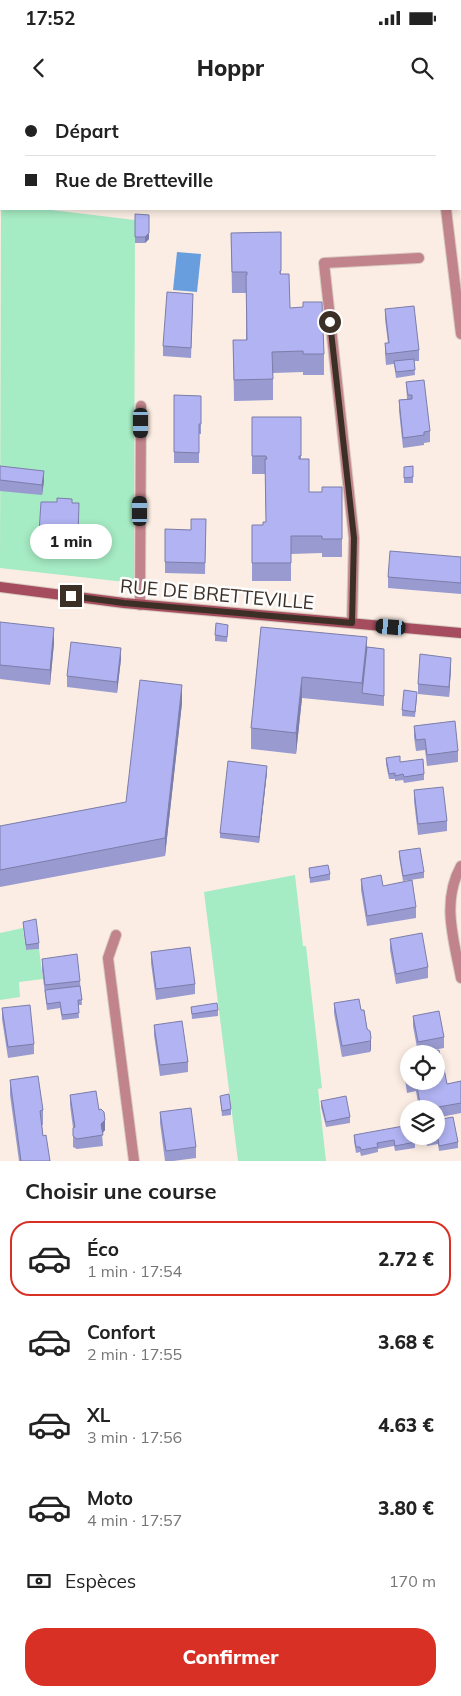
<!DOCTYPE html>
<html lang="fr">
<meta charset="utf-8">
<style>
:root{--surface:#fff;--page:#f6f6f6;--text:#222;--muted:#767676;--line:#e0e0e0;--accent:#d93025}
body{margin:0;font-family:Mulish,sans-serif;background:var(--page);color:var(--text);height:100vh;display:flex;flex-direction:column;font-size:19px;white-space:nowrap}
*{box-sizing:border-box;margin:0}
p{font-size:16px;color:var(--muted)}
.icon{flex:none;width:28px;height:28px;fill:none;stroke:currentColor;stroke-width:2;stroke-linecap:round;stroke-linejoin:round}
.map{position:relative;height:1061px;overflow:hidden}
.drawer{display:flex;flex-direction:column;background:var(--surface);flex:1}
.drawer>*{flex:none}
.banner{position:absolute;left:0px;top:0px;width:461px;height:110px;box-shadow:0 2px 8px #0003;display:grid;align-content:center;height:110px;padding:0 25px;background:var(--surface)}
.fabs{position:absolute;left:400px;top:945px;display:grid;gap:10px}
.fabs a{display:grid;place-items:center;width:45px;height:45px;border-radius:50%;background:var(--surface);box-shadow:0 2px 8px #0003;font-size:25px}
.end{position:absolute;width:22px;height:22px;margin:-11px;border:6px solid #3c2f26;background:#fff;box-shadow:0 0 0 2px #fff}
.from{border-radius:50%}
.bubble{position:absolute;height:35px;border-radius:18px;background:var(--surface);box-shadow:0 2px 8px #0003;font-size:16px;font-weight:800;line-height:35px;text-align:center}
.car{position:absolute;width:15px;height:30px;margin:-15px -8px;border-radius:6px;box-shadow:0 0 4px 1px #0007;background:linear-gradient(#222 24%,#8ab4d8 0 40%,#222 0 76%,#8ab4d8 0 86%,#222 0)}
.banner b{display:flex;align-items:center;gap:18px;height:48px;font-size:19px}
.banner b+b{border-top:1px solid var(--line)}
.banner i{width:12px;height:12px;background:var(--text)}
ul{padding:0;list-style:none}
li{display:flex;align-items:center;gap:15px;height:75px;margin:0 10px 8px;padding:0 15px;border:2px solid transparent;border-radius:20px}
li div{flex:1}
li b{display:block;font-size:19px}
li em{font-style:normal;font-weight:800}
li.on{border-color:var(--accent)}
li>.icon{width:45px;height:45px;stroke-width:1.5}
h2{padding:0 25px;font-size:22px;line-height:60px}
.pay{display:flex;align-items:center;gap:12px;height:55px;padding:0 25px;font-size:19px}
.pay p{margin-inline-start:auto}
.cta{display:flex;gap:10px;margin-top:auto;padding:10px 25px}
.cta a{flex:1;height:58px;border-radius:20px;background:var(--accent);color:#fff;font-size:20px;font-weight:800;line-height:58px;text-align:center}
.status{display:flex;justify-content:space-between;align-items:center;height:35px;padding:0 25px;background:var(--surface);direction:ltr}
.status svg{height:14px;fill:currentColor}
header{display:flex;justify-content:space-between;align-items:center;height:65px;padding:0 25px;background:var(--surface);font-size:22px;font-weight:800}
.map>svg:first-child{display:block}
.green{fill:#a5ebc3}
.water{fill:#689dde}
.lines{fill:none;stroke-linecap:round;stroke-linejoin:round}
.lane-casing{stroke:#d9cbc1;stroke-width:12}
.street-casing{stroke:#d9cbc1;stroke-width:12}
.secondary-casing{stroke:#d9cbc1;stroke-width:12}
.lane{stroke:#c2848c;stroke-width:10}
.street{stroke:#c2848c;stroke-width:10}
.secondary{stroke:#a54d5e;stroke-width:10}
.wall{fill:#989ad0}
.shaded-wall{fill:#7c7da9}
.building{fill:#b1b3f2;stroke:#7c7da9}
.route{stroke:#3c2f26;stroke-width:6}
.labels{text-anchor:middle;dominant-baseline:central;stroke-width:5;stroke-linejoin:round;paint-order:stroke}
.street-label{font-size:19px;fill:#3c2f26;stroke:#fdfdfd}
</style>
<div class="status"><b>17:52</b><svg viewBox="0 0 49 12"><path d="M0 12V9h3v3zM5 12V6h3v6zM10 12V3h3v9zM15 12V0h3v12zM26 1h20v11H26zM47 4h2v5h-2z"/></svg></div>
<header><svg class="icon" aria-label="back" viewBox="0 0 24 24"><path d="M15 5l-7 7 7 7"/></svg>Hoppr<svg class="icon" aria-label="search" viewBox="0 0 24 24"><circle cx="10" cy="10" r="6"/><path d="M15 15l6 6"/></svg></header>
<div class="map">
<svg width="461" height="1061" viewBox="0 0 461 1061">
<rect width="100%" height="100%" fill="#fbede3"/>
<path class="green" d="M1 106V109H43L135 120 134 483 0 468Z
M295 775 303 846H306L322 988 318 989 326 1061H238L204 792Z
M23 828 26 850 39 849 43 879 19 882 20 897 0 900V833Z"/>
<path class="water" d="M177 152 201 154 197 192 173 190Z"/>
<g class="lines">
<defs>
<path id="lane" d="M140 505 141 306
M352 523 354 438 324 163 419 158"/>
<path id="street" d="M426 0 428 1
M93 1V0
M285 1V0
M455 1 460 0
M446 109 461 234
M461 766C441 802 454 840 461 878
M116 835 108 858 134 1061"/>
<path id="secondary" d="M0 487 124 503 461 533"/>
</defs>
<use href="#lane" class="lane-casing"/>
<use href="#street" class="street-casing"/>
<use href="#secondary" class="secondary-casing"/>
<use href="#lane" class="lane"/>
<use href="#street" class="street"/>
<use href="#secondary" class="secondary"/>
</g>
<path class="wall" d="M23 0H60V1H23Z
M1 44V87H0V57Z
M135 114 149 115V139L145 143H135Z
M281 132V174L290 208 324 254V275H303V272L273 273V300L234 301 233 240H246V193H232L231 133Z
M193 204 191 258 163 256V246Z
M385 209 419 250V261H414L415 275 396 278 394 264 386 265 385 254V243H388L385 219Z
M406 282 430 331V342L424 343V345L403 348 399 311V300L407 299Z
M174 295 201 296V334H199V363H174Z
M252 317H301V359L309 392H322L342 387V457H322V453L291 454V481H252V425H263L266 422 265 374H252Z
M0 366 44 381 42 395 0 391Z
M413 366V383H404V367Z
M72 403 79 414 78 445 39 443V433Z
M206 419 205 474 165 473V429L191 430Z
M461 457V494L388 488V477Z
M0 522 54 543 50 585 0 579Z
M261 527 367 547 384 549V606L302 598 296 654 251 649V628Z
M228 530 227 542 215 541V535Z
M121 559 117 593 67 587V576Z
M451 568 449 597 418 594V584Z
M417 597 415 617 402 616V610Z
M182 603 165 756 0 787V726L126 702Z
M414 626 458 651V662L427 666 425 650 416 651 414 637Z
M386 658 400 662 424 674V680L404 683 403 680 395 681V679H389L386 664Z
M267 672 259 743 220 738V733Z
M414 690 447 721V731L418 735 414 701Z
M399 751 424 772V778L403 781 399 757Z
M309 768 330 774V780L310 783Z
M361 779 383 786 416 807V818L367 826 361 790Z
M23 822 39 843V849L26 850Z
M390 839 428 867V878L396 884 390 850Z
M151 852 195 884V894L156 900 151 863Z
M42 859 80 881 82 905H78L79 918 62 920 60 908 47 910 42 870Z
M334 903 361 910H364L371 949 370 952 342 957 334 913Z
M191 907 218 910V916L192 919Z
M2 908 34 944V954L8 958 2 919Z
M413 916 444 937V948L418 953 413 926Z
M154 925 188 962V972L160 976 154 935Z
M436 954 441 961V966L436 967Z
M405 969 409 981H436L447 984 461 981V1013L436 1018V1009H419L416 991 407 993 405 980Z
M10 980 43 1010V1025H42L43 1036 50 1061H19L10 995Z
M70 995 99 1010 105 1030 102 1034 103 1046 77 1049 73 1047V1028L70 1005Z
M220 996 231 1009V1015L222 1016Z
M321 1001 350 1017V1023L326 1027 321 1007Z
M160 1012 196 1047V1058L173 1061H165L160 1023Z
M354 1035 415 1042V1048L395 1051 394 1046 378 1049V1052L361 1056 360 1052 356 1053 354 1041Z
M425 1036H436L458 1042V1048L439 1051 438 1044 427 1046Z"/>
<path class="shaded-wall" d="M149 133V139L145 143V137Z
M44 371V381L42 395V385Z
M54 528V543L50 585V570Z
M367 537V558L362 593V604V583Z
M121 548V559L117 593V582Z
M451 558V568L449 597V587Z
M302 577V598L296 654V633Z
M182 585V603L165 756V738Z
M267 666V672L259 743V737Z
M371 938V949L370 952V941Z
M105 1020V1030L101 1035V1024Z"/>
<path class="building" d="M123 0H187V1H123Z
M229 0H260V1H229Z
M322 0H360V1H322Z
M1 44V76H0V57Z
M135 114 149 115V133L145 137H135Z
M281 132V171H280V174H289L290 208 303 207V202H322L324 254H303V251L272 252 273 279 234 280 233 240H247L246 175H247V172H232L231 133Z
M167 192 193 194 191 248 163 246Z
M414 206 419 250 386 254 385 243H389L385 209Z
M414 259 415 270 396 272 394 261Z
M424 280 430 331 424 332V335L403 338 399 300 412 299V295H408L406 282Z
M174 295 201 296V324H199V353L174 352Z
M252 317H301V356H299V359H309V392H322V387H342V439H322V436H291V463H252V425H263V422H266L265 359H267L266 356H252Z
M0 366 44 371 42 385 0 380Z
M413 366V377L404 378V367Z
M57 398 72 399V403H79L78 435 39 433 41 402H57Z
M191 419H206L205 463 165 462V429L191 430Z
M390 451 461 457V483L388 477Z
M0 522 54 528 50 570 0 565Z
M216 523 228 525 227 537 215 535Z
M261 527 367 537 362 583 302 577 296 633 251 628Z
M71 542 121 548 117 582 67 576Z
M367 547 384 549V596L362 593Z
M420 554 451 558 449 587 418 584Z
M140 580 182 585 165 738 0 770V726L126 702Z
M404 590 417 592 415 612 402 610Z
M455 621 458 651 427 655 425 639 416 640 414 626Z
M400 656V662L423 659 424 674 404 677 403 674 395 676V673L389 674 386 658Z
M228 661 267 666 259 737 220 733Z
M443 687 447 721 418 724 414 690Z
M420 748 424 772 403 776 399 751Z
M328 765 330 774 310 778 309 768Z
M381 775 383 786 412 780 416 807 367 816 361 779Z
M36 819 39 843 26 845 23 822Z
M422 833 428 867 396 874 390 839Z
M190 847 195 884 156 889 151 852Z
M77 854 80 881 45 885 42 859Z
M80 886 82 900H78L79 913 62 915 60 902 47 904 45 890Z
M359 899 361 910H364L367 929 370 931 371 938 370 941 342 946 334 903Z
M217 903 218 910 192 914 191 907Z
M30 905 34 944 8 947 2 908Z
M439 911 444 937 418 942 413 916Z
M182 921 188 962 160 965 154 925Z
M439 950 441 961 436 962V954H417Z
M405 969H409V981H412L407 982Z
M444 969 447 984 461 981V1003L427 1009H421L416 981H436V971Z
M38 976 43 1010 40 1011 43 1036 46 1035 50 1061H21L10 980Z
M96 991 99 1010 101 1009 104 1012 105 1020 101 1024 103 1035 77 1039 73 1036V1028L75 1027 70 995Z
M229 994 231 1009 222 1011 220 996Z
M346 996 350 1017 326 1022 321 1001Z
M191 1008 196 1047 166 1051 160 1012Z
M453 1017 458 1042 439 1046 438 1038 427 1040 426 1036H436V1020Z
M409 1025V1036H414L415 1042 395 1046 394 1040 377 1043 378 1047 361 1050 360 1047H356L354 1035Z"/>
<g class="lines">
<path class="route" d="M71 496 124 503 352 523 354 438 330 222"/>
</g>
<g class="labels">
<g class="street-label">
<text transform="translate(217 494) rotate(5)">RUE DE BRETTEVILLE</text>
</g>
</g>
</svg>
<div class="fabs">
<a><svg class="icon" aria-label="locate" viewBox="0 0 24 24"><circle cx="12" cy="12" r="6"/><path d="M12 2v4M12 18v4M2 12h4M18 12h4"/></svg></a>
<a><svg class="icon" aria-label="layers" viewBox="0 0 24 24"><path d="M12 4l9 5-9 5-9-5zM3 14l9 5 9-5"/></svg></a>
</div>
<i class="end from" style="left:330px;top:222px"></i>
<i class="end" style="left:71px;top:496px"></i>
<div class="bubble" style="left:30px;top:424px;width:82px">1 min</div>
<i class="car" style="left:141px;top:323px;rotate:180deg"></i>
<i class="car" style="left:140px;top:411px;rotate:0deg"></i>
<i class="car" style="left:391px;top:527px;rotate:275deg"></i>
<div class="banner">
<b><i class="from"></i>Départ</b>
<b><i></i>Rue de Bretteville</b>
</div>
</div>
<section class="drawer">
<h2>Choisir une course</h2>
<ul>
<li class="on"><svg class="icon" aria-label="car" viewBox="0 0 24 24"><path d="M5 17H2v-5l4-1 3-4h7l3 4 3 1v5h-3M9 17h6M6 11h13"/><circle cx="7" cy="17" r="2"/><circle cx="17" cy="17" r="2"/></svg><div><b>Éco</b><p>1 min · 17:54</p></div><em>2.72 €</em></li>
<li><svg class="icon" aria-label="car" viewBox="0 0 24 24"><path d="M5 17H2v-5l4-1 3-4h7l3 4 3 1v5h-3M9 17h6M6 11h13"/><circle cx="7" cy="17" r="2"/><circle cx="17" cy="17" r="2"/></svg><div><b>Confort</b><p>2 min · 17:55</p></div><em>3.68 €</em></li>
<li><svg class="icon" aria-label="car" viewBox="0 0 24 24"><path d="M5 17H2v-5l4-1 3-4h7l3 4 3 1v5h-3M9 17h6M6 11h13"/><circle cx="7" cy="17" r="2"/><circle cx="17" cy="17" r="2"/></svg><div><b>XL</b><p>3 min · 17:56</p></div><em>4.63 €</em></li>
<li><svg class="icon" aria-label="car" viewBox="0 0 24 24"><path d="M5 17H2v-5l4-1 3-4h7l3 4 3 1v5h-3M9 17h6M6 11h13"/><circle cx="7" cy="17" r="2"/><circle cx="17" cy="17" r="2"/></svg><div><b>Moto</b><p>4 min · 17:57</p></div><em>3.80 €</em></li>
</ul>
<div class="pay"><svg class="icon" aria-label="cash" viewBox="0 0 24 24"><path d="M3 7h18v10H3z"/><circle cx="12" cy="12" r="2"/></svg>Espèces<p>170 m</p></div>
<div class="cta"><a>Confirmer</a></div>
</section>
